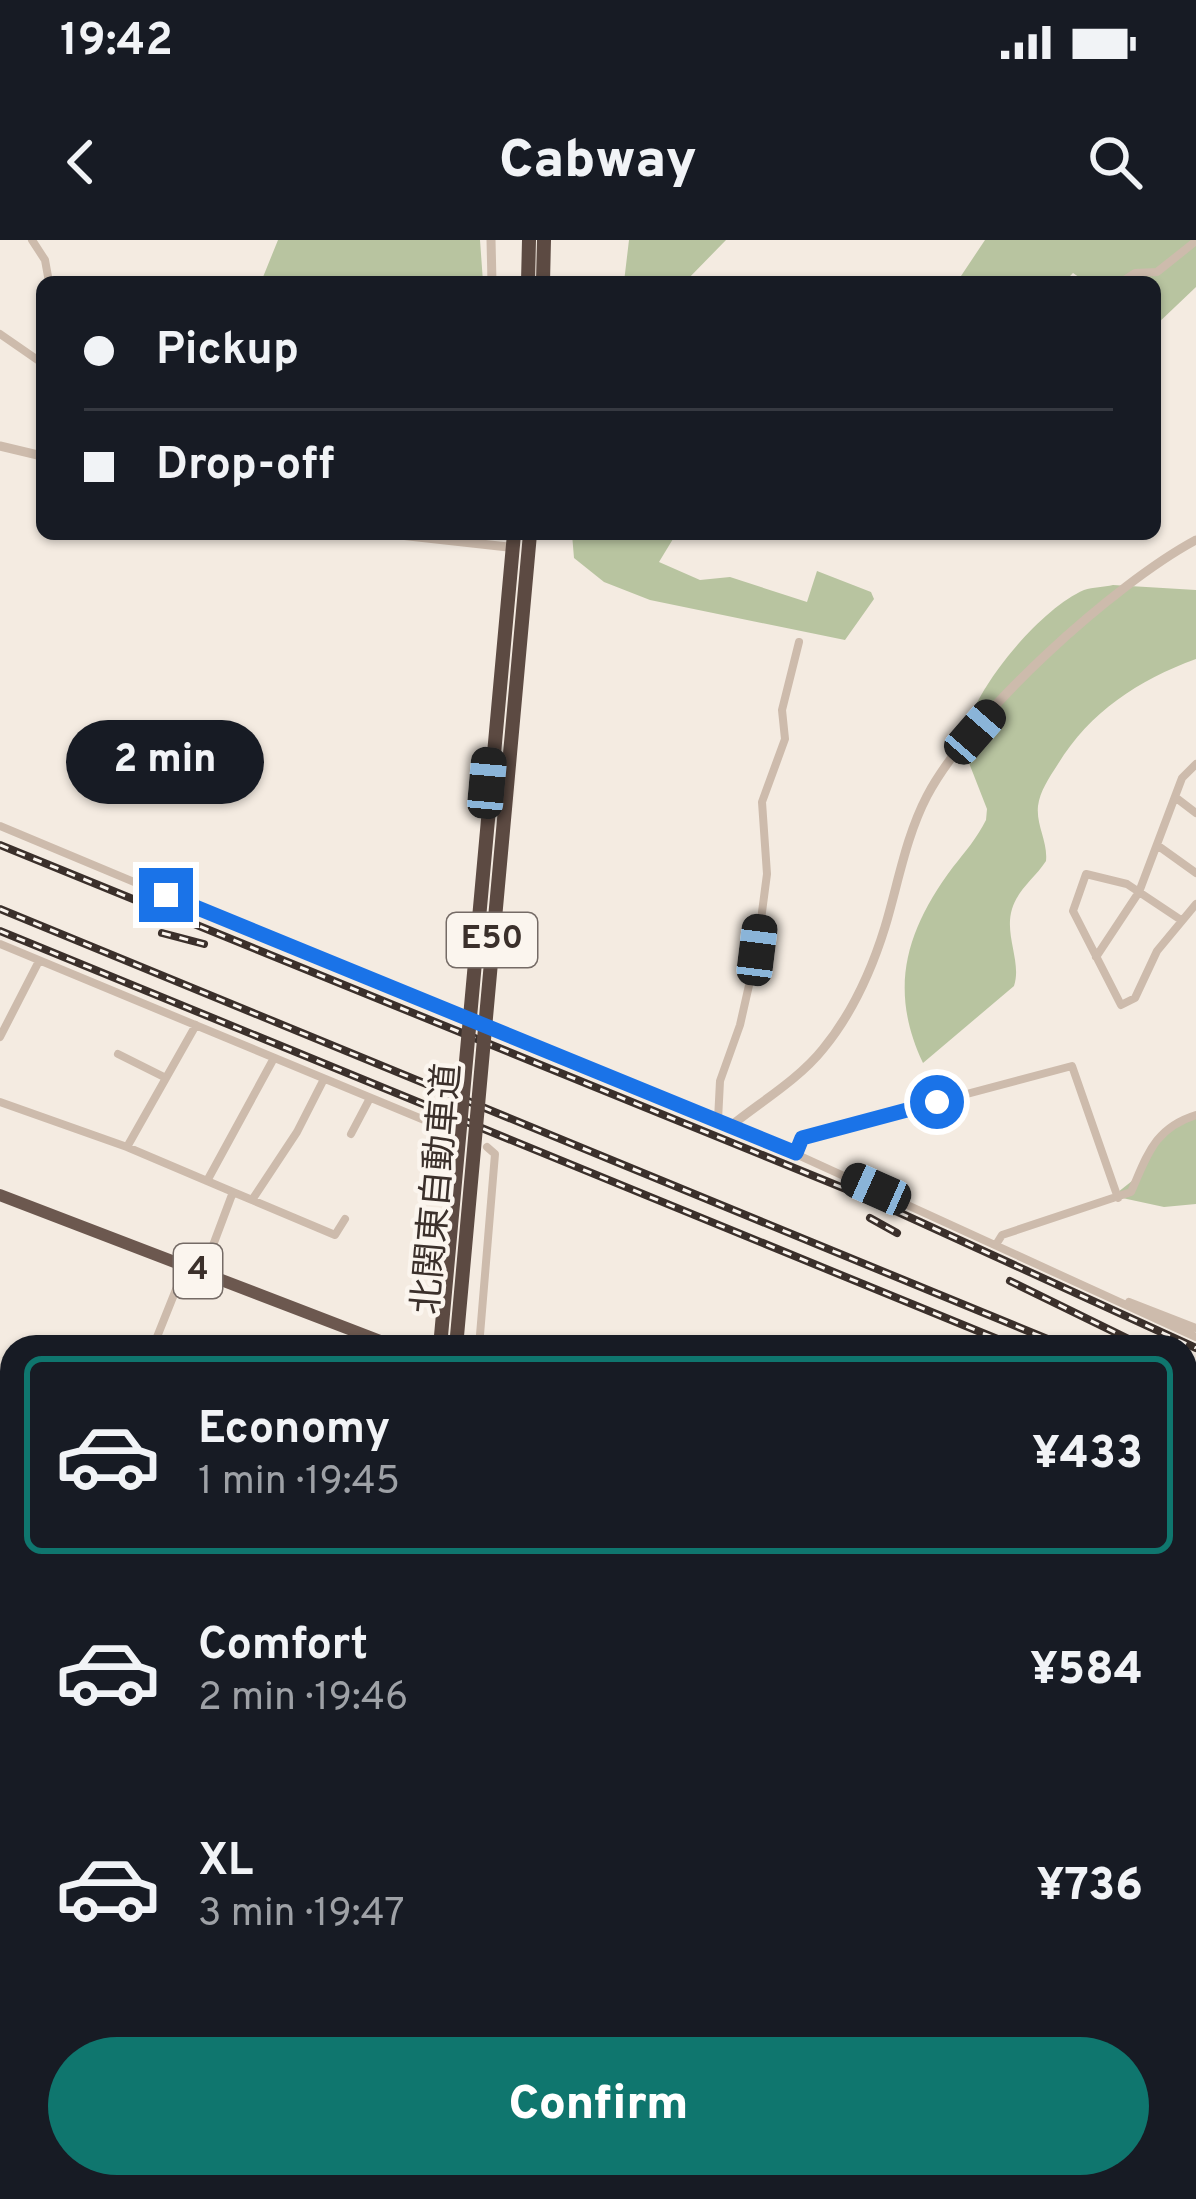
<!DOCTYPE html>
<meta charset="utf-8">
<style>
:root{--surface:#171b24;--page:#242831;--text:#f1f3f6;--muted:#9ea1a6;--line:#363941;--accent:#0f766e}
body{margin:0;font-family:Overpass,"Noto Sans JP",sans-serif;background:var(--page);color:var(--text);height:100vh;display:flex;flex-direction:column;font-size:45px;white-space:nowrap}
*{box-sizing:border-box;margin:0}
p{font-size:39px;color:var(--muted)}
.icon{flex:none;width:66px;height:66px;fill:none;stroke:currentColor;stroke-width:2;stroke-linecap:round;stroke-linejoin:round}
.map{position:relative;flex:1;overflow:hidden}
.side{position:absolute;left:0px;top:1095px;width:1197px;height:864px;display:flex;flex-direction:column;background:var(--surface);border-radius:36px 36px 0 0;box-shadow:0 3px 9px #0004}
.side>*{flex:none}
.banner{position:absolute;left:36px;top:36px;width:1125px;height:264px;border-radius:18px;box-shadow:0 3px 9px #0004;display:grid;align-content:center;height:264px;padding:0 48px;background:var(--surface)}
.end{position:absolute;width:54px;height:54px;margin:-27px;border:15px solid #1a73e8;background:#fff;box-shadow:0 0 0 6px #fff}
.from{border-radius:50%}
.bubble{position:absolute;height:84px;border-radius:42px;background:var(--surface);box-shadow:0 3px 9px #0004;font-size:39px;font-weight:800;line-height:84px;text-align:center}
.car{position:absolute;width:36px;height:72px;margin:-36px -18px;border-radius:15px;box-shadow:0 0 9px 3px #0007;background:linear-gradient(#222 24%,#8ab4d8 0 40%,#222 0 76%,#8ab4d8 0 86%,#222 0)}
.banner b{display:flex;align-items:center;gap:42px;height:114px;font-size:45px}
.banner b+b{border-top:3px solid var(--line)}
.banner i{width:30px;height:30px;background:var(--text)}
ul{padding:21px 0 0;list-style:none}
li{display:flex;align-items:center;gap:36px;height:198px;margin:0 24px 18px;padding:0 24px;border:6px solid transparent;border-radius:18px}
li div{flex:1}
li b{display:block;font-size:45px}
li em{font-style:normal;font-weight:800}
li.on{border-color:var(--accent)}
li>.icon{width:108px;height:108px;stroke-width:1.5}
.button{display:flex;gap:24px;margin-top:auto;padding:24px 48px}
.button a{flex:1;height:138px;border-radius:72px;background:var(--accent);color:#fff;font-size:48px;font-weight:800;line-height:138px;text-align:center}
.status{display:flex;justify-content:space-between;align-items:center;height:84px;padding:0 60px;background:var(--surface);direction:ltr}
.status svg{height:33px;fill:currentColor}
header{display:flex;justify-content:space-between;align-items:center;height:156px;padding:0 48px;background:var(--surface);font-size:54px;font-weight:800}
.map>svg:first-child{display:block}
.green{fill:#b8c4a0}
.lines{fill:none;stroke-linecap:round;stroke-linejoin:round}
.minor{stroke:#cdbbac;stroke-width:8}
.tertiary{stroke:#cdbbac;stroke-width:9}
.primary{stroke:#7d675c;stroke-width:12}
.trunk{stroke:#6c584f;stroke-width:12}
.motorway{stroke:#5c4a42;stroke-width:14}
.rail-casing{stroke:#3b302b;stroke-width:8}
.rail{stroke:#fbf5ee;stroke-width:3;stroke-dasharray:9;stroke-linecap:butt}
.motorway-bridge{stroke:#5c4a42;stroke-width:14}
.route{stroke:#1a73e8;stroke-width:15}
.labels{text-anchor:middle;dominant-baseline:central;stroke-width:9;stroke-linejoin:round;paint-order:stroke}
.shield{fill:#fbf5ee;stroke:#756b66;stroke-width:3}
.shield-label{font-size:33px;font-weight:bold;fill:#3b302b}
.street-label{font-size:36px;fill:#3b302b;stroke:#fbf5ee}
</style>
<div class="status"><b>19:42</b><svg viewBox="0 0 49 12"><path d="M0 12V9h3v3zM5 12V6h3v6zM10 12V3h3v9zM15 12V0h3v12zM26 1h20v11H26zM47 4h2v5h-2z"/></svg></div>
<header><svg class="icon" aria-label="back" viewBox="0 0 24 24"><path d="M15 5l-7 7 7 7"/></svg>Cabway<svg class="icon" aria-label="search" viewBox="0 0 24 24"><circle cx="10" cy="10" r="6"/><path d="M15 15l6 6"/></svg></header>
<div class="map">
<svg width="1196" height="1959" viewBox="0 0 1196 1959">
<rect width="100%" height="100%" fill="#f4ebe1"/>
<path class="green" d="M278 0H480L483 42H261Z
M629 0H726L685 42H624Z
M985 0H1196V47L1155 86V42H1086L1073 33 1064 42H957Z
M572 294H676L659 322 700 340 730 337 807 362 817 331 871 352 874 359 845 400 650 360 604 342 574 318Z
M1113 345 1196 350V419C1138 440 1090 472 1058 524 1049 538 1040 551 1038 566 1036 585 1048 602 1046 621 1035 638 1018 649 1012 669 1004 695 1022 722 1014 746L923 823C888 749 906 690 953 627 965 612 977 598 986 580L987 569 962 505C968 455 1038 370 1084 350 1093 347 1104 347 1113 345Z
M1196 878V964L1164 967 1113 956 1132 941 1166 890Z"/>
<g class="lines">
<path class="minor" d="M32 0 45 20 49 42
M1121 42 1135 33 1157 32 1196 1
M0 94 42 123
M1175 557 1196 573
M0 586 359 736 732 885 1196 1097
M1157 605 1196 633
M1181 680 1127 644 1086 634 1073 671 1121 765 1135 758 1157 711 1196 664
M0 704 446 889
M1096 717 1139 652 1182 538 1196 524
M0 797 39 721
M118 814 166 838
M0 862 127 907 233 952 203 1032
M718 880 720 841 740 785 757 710 767 634 762 562 785 499 782 470 799 402
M351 894 370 858
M127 907 196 785
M796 913 801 898 1072 826 1118 958
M207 941 274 818
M233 952 335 995 345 979
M252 960 297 892 324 839
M997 1003 1002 995 1131 952C1147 916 1154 888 1196 875
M1129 1062 1196 1088
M153 1107 185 1027
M479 1107 495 914 487 907
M0 1205 12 1209
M0 1440 12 1445
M0 1488 12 1459
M1185 1725 1196 1732
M1185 1894 1196 1898
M247 1959 253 1947
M518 1959 523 1947
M762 1959 767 1947"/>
<path class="tertiary" d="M491 0 492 42
M0 206 42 216
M391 294 508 307
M732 885C762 861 799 839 823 809 851 775 872 729 885 687 898 644 906 596 927 556 970 474 1114 344 1196 300
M1185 1323 1196 1307
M0 1706 12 1682
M699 1947 729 1959"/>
<path class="primary" d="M339 1959 340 1947
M418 1959 420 1947"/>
<path class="trunk" d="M0 955 396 1107
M1185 1463 1196 1469"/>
<path class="motorway" d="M528 42 529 0
M543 42 544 0
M370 1959 371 1947
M385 1959 387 1947"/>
<defs>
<path id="rail" d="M0 605 863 956 1196 1108
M0 669 1067 1107
M0 691 1017 1107
M162 693 204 704
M870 978 897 993
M1010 1041 1145 1107
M1185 1123 1196 1128
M1185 1156 1196 1160
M1185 1176 1196 1180"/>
</defs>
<use href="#rail" class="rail-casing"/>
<use href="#rail" class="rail"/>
<path class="motorway-bridge" d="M440 1107 514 294
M456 1107 530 294"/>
</g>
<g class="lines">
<path class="route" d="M166 655 796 913 802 898 937 862"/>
</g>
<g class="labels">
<g class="shield">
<rect x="447" y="673" width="90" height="54" rx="9"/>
<rect x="174" y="1004" width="48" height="54" rx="9"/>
</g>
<g class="shield-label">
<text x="492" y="700">E50</text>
<text x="198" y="1031">4</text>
</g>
<g class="street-label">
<text transform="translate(439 949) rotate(-85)">北関東自動車道</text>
</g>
</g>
</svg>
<i class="end from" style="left:937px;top:862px"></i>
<i class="end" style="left:166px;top:655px"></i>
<div class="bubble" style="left:66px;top:480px;width:198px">2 min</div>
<i class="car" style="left:975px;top:492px;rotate:41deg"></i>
<i class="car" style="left:487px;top:543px;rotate:5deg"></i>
<i class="car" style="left:757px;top:710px;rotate:7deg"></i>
<i class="car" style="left:876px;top:949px;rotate:294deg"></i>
<div class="banner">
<b><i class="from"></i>Pickup</b>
<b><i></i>Drop-off</b>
</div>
<section class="side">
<ul>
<li class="on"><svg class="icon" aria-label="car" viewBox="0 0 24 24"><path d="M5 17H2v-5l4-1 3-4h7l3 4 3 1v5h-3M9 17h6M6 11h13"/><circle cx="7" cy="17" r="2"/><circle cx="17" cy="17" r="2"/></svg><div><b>Economy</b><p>1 min · 19:45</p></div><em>¥433</em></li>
<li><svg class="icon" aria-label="car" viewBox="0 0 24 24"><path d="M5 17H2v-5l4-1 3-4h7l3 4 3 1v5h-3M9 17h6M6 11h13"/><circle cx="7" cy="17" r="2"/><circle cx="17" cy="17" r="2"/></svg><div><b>Comfort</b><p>2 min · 19:46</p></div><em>¥584</em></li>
<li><svg class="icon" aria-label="car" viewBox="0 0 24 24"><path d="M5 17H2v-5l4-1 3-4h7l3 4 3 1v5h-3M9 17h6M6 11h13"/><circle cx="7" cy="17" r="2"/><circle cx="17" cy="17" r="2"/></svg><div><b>XL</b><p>3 min · 19:47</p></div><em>¥736</em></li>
</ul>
<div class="button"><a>Confirm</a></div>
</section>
</div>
